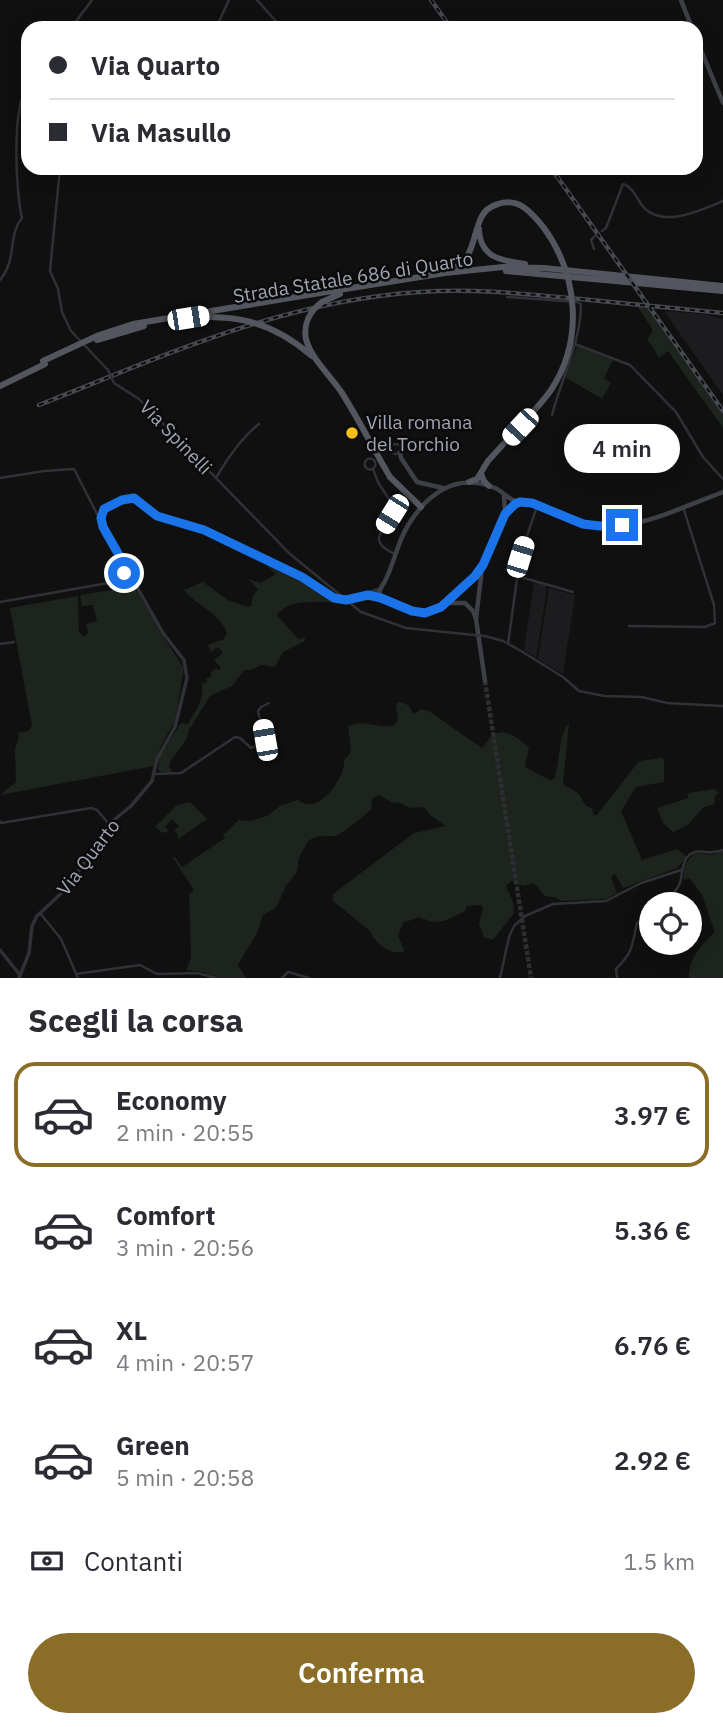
<!DOCTYPE html>
<html lang="it">
<meta charset="utf-8">
<style>
:root{--surface:#fff;--page:#f2f2f3;--text:#2b2b33;--muted:#7c7c81;--line:#e1e1e2;--accent:#8a6e28}
body{margin:0;font-family:"IBM Plex Sans",sans-serif;background:var(--page);color:var(--text);height:100vh;display:flex;flex-direction:column;font-size:26px;white-space:nowrap}
*{box-sizing:border-box;margin:0}
p{font-size:23px;color:var(--muted)}
.icon{flex:none;width:38px;height:38px;fill:none;stroke:currentColor;stroke-width:2;stroke-linecap:round;stroke-linejoin:round}
.map{position:relative;height:978px;overflow:hidden}
.side{display:flex;flex-direction:column;background:var(--surface);flex:1}
.side>*{flex:none}
.hud{position:absolute;left:21px;top:21px;width:682px;height:154px;border-radius:21px;box-shadow:0 4px 18px #0003;display:grid;align-content:center;height:154px;padding:0 28px;background:var(--surface)}
.controls{position:absolute;left:639px;top:892px;display:grid;gap:14px}
.controls a{display:grid;place-items:center;width:63px;height:63px;border-radius:50%;background:var(--surface);box-shadow:0 4px 18px #0003;font-size:35px}
.end{position:absolute;width:32px;height:32px;margin:-16px;border:9px solid #1a73e8;background:#fff;box-shadow:0 0 0 4px #fff}
.from{border-radius:50%}
.bubble{position:absolute;height:49px;border-radius:24px;background:var(--surface);box-shadow:0 4px 18px #0003;font-size:23px;font-weight:600;line-height:49px;text-align:center}
.car{position:absolute;width:21px;height:42px;margin:-21px -10px;border-radius:9px;box-shadow:0 0 5px 2px #0007;background:linear-gradient(#fff 24%,#345 0 40%,#fff 0 76%,#345 0 86%,#fff 0)}
.hud b{display:flex;align-items:center;gap:24px;height:66px;font-size:26px}
.hud b+b{border-top:2px solid var(--line)}
.hud i{width:18px;height:18px;background:var(--text)}
ul{padding:0;list-style:none}
li{display:flex;align-items:center;gap:21px;height:105px;margin:0 14px 10px;padding:0 14px;border:4px solid transparent;border-radius:21px}
li div{flex:1}
li b{display:block;font-size:26px}
li em{font-style:normal;font-weight:600}
li.on{border-color:var(--accent)}
li>.icon{width:63px;height:63px;stroke-width:1.5}
h2{padding:0 28px;font-size:32px;line-height:84px}
.pay{display:flex;align-items:center;gap:18px;height:77px;padding:0 28px;font-size:26px}
.pay p{margin-inline-start:auto}
.button{display:flex;gap:14px;margin-top:auto;padding:14px 28px}
.button a{flex:1;height:80px;border-radius:42px;background:var(--accent);color:#fff;font-size:28px;font-weight:600;line-height:80px;text-align:center}
.map>svg:first-child{display:block}
.built{fill:#1c1c1e}
.green{fill:#1c241d}
.lines{fill:none;stroke-linecap:round;stroke-linejoin:round}
.secondary-tunnel{stroke:#2d2e31;stroke-width:4.5;stroke-dasharray:4.5 2;stroke-linecap:butt}
.minor{stroke:#303136;stroke-width:2.5}
.tertiary{stroke:#303136;stroke-width:3.5}
.secondary{stroke:#3e4047;stroke-width:4.5}
.trunk{stroke:#54565f;stroke-width:6}
.rail-casing{stroke:#474950;stroke-width:4.5}
.rail{stroke:#0b0b0c;stroke-width:2;stroke-dasharray:5;stroke-linecap:butt}
.minor-bridge{stroke:#303136;stroke-width:2.5}
.trunk-bridge{stroke:#54565f;stroke-width:6}
.route{stroke:#1a73e8;stroke-width:9}
.poi-dot{fill:#ffbf1a;stroke:#0b0b0c;stroke-width:2.5}
.labels{text-anchor:middle;dominant-baseline:central;stroke-width:5;stroke-linejoin:round;paint-order:stroke}
.street-label{font-size:19px;fill:#a0a4b3;stroke:#0b0b0c}
.poi-label{font-size:19px;fill:#a0a4b3;stroke:#0b0b0c;text-anchor:start}
</style>
<div class="map">
<svg width="723" height="978" viewBox="0 0 723 978">
<rect width="100%" height="100%" fill="#101011"/>
<path class="built" d="M664 311 704 314 723 319V395Z
M534 582 545 585 547 588 536 658 524 650Z
M549 588 575 595 563 674 538 659Z"/>
<path class="green" d="M637 306 649 308 723 412V428L668 351 659 358 653 347 647 340 653 330Z
M577 346 613 360 604 378 611 383 602 399 565 377Z
M261 560 303 579 335 602C316 603 289 598 277 615L298 639 305 638V641L283 652 275 667 261 665 251 670H244L232 686 210 696 189 730 186 740 170 762 169 766 172 772H160L158 770 159 758 181 723 188 724C195 711 205 699 202 684L207 682 206 679 212 676 210 673 216 668 218 670 221 668 214 660 223 653 218 647 211 652 208 645 224 639 227 633C220 613 197 606 184 590L203 582 228 600 248 607 251 606 253 596 258 589 248 579 261 583 276 574Z
M125 588 134 589 139 594 162 635 184 668 175 721 160 748 154 766 0 795 16 782 15 748 19 738 17 733 28 731 32 726 10 608 78 596 79 632 84 637 88 633 86 624 97 621 93 605 82 606 80 595Z
M399 702 408 705 414 714 421 709 429 711 482 748C485 745 487 742 489 739 503 724 517 738 529 747L525 767 550 780 554 779C561 762 557 737 569 723L563 784 579 794 586 806 592 808 594 815H597L639 761 662 758 664 760V782L636 787 621 811 642 860 677 849 686 856V858L677 868 623 888 615 874 611 877 617 893 606 899 561 901 555 897 545 896 534 883 523 886 511 881 506 886 513 902 514 913 493 940 484 937 479 924 483 907 481 905 467 906 464 912 444 921 432 922 419 917 403 923 398 936 404 949 403 952C389 955 375 943 370 931L333 901V894L414 833 446 826 430 815 424 807 410 808 401 803 391 802 379 795 372 799 371 810C366 814 340 836 335 836 324 837 318 834 308 841L299 858 297 872 286 886 276 908 263 915 257 933 240 961 238 965 246 978H220L202 972 186 970 191 958 189 894 194 890 173 858 175 857 182 867 225 838 223 835 239 820 250 821 267 816 280 806 297 800C300 801 303 804 307 804 323 808 346 775 344 760L351 752 348 726C364 719 376 728 393 726L398 721 396 704Z
M714 789 719 793 715 796 714 804 703 808 688 825 673 832 663 823 657 808 688 798V793Z
M190 802 207 819 178 839V834L174 831 179 826 172 819 165 827 169 831 162 833 155 827 176 806Z
M723 851V978H689C689 958 700 946 714 933V930L703 897 690 878 683 880C684 869 685 859 696 853L712 855Z"/>
<g class="lines">
<path class="secondary-tunnel" d="M485 681 531 978"/>
<path class="minor" d="M257 0 282 28
M71 28 92 0
M216 28 229 0
M60 168 50 271 58 289 62 312 71 331 108 370
M602 231 606 228 623 184C631 186 636 196 641 204 660 230 699 211 723 201
M594 249 591 240 595 236
M0 280C18 258 7 236 22 218 16 194 11 105 28 87
M507 297 577 302 581 304C581 342 561 379 552 415
M575 344 630 365 676 412 703 457 723 479
M114 383 139 399 290 554 361 612 406 628 474 635
M391 449a5 5 0 1 1 10 0a5 5 0 1 1-10 0Z
M364.5 464a5.5 5.5 0 1 1 11 0a5.5 5.5 0 1 1-11 0Z
M373 469 378 482 394 507C389 529 362 539 395 554
M0 478 44 471 74 469 97 514 101 515
M216 478C227 459 241 438 259 424
M517 576 573 592
M0 602 114 582
M629 626 705 627 715 623 714 605 683 507
M485 636 503 641 521 651 563 677 579 691 604 696 642 697 667 703 723 706
M0 644 14 642
M508 644 520 557 537 506
M155 774 181 773 235 737 240 738 251 748 263 744 265 740 258 711 261 707 269 703
M0 821 1 823 91 808 97 810 109 824
M661 905C668 899 677 891 680 883 683 873 681 856 695 852 704 850 711 855 723 850
M40 913 61 939 78 978
M76 974 140 965 157 974 197 973 216 978
M282 978 288 972 309 978
M500 978 509 937 514 926 525 916 553 904 606 901 641 883 681 870
M617 978 616 969C633 952 632 946 637 923L651 914"/>
<path class="tertiary" d="M114 582 136 588
M115 582 123 575 125 569
M368 595 381 598
M0 950 20 975
M19 978 29 953 32 926 37 916 69 886 109 824 131 806 152 781 157 759 175 727 187 678 184 660 163 633 103 527C96 507 119 497 136 499L157 516 204 530 302 577 334 598 343 600 356 598 379 589"/>
<path class="secondary" d="M681 0 692 28
M696 38 723 103
M400 452 401 458 417 482 443 488
M504 495 505 513
M520 502 505 514 478 572 441 607 430 612H417L379 595C379 588 382 587 385 581 394 564 397 544 407 527 427 493 457 472 495 488 502 491 506 497 513 500 520 503 527 502 534 504 556 512 575 524 600 526 642 529 684 506 723 492
M482 568 476 619 485 681
M448 603H465L473 611 476 619"/>
<path class="trunk" d="M479 229C480 258 502 261 525 264
M452 269C474 260 472 237 481 218 484 211 491 206 498 204 519 197 532 213 544 228
M506 271 723 291
M320 293 445 273 503 267 544 268 723 286
M322 302 340 294
M0 386 45 364
M481 474 484 481 489 486
M390 477 421 507
M469 482 477 479 488 461 519 427"/>
<defs>
<path id="rail" d="M431 0 451 28
M551 168 723 411
M39 405C166 355 282 301 420 292 474 288 527 294 580 299 628 304 675 308 723 313"/>
</defs>
<use href="#rail" class="rail-casing"/>
<use href="#rail" class="rail"/>
<path class="minor-bridge" d="M108 370 114 383
M474 635 484 636"/>
<path class="trunk-bridge" d="M322 302C310 311 303 324 306 339 311 359 331 376 342 393 359 420 374 450 390 477
M202 316C213 318 225 317 236 319 266 323 290 337 312 356
M97 340 144 326
M43 361 99 335 133 324 320 293
M519 427C530 415 542 403 551 390 584 340 578 275 544 228"/>
</g>
<g class="lines">
<path class="route" d="M124 573 114 582H127L132 578 103 527 101 518 104 509 122 500 134 498 157 516 204 530 302 577 334 598 346 600 368 595 381 598 412 611 425 613 441 607 475 576 483 565 505 514 515 504 520 502 532 503 583 524 600 526 622 525"/>
</g>
<circle class="poi-dot" cx="352" cy="433" r="7"/>
<g class="labels">
<g class="street-label">
<text transform="translate(353 277) rotate(-9)">Strada Statale 686 di Quarto</text>
<text transform="translate(176 437) rotate(46)">Via Spinelli</text>
<text transform="translate(88 857) rotate(-53)">Via Quarto</text>
</g>
<g class="poi-label">
<text x="366" y="422">Villa romana<tspan x="366" dy="22">del Torchio</tspan></text>
</g>
</g>
</svg>
<div class="controls">
<a><svg class="icon" aria-label="locate" viewBox="0 0 24 24"><circle cx="12" cy="12" r="6"/><path d="M12 2v4M12 18v4M2 12h4M18 12h4"/></svg></a>
</div>
<i class="end from" style="left:124px;top:573px"></i>
<i class="end" style="left:622px;top:525px"></i>
<div class="bubble" style="left:564px;top:424px;width:116px">4 min</div>
<i class="car" style="left:188px;top:318px;rotate:81deg"></i>
<i class="car" style="left:520px;top:427px;rotate:223deg"></i>
<i class="car" style="left:392px;top:514px;rotate:212deg"></i>
<i class="car" style="left:520px;top:557px;rotate:17deg"></i>
<i class="car" style="left:265px;top:740px;rotate:350deg"></i>
<div class="hud">
<b><i class="from"></i>Via Quarto</b>
<b><i></i>Via Masullo</b>
</div>
</div>
<section class="side">
<h2>Scegli la corsa</h2>
<ul>
<li class="on"><svg class="icon" aria-label="car" viewBox="0 0 24 24"><path d="M5 17H2v-5l4-1 3-4h7l3 4 3 1v5h-3M9 17h6M6 11h13"/><circle cx="7" cy="17" r="2"/><circle cx="17" cy="17" r="2"/></svg><div><b>Economy</b><p>2 min · 20:55</p></div><em>3.97 €</em></li>
<li><svg class="icon" aria-label="car" viewBox="0 0 24 24"><path d="M5 17H2v-5l4-1 3-4h7l3 4 3 1v5h-3M9 17h6M6 11h13"/><circle cx="7" cy="17" r="2"/><circle cx="17" cy="17" r="2"/></svg><div><b>Comfort</b><p>3 min · 20:56</p></div><em>5.36 €</em></li>
<li><svg class="icon" aria-label="car" viewBox="0 0 24 24"><path d="M5 17H2v-5l4-1 3-4h7l3 4 3 1v5h-3M9 17h6M6 11h13"/><circle cx="7" cy="17" r="2"/><circle cx="17" cy="17" r="2"/></svg><div><b>XL</b><p>4 min · 20:57</p></div><em>6.76 €</em></li>
<li><svg class="icon" aria-label="car" viewBox="0 0 24 24"><path d="M5 17H2v-5l4-1 3-4h7l3 4 3 1v5h-3M9 17h6M6 11h13"/><circle cx="7" cy="17" r="2"/><circle cx="17" cy="17" r="2"/></svg><div><b>Green</b><p>5 min · 20:58</p></div><em>2.92 €</em></li>
</ul>
<div class="pay"><svg class="icon" aria-label="cash" viewBox="0 0 24 24"><path d="M3 7h18v10H3z"/><circle cx="12" cy="12" r="2"/></svg>Contanti<p>1.5 km</p></div>
<div class="button"><a>Conferma</a></div>
</section>
